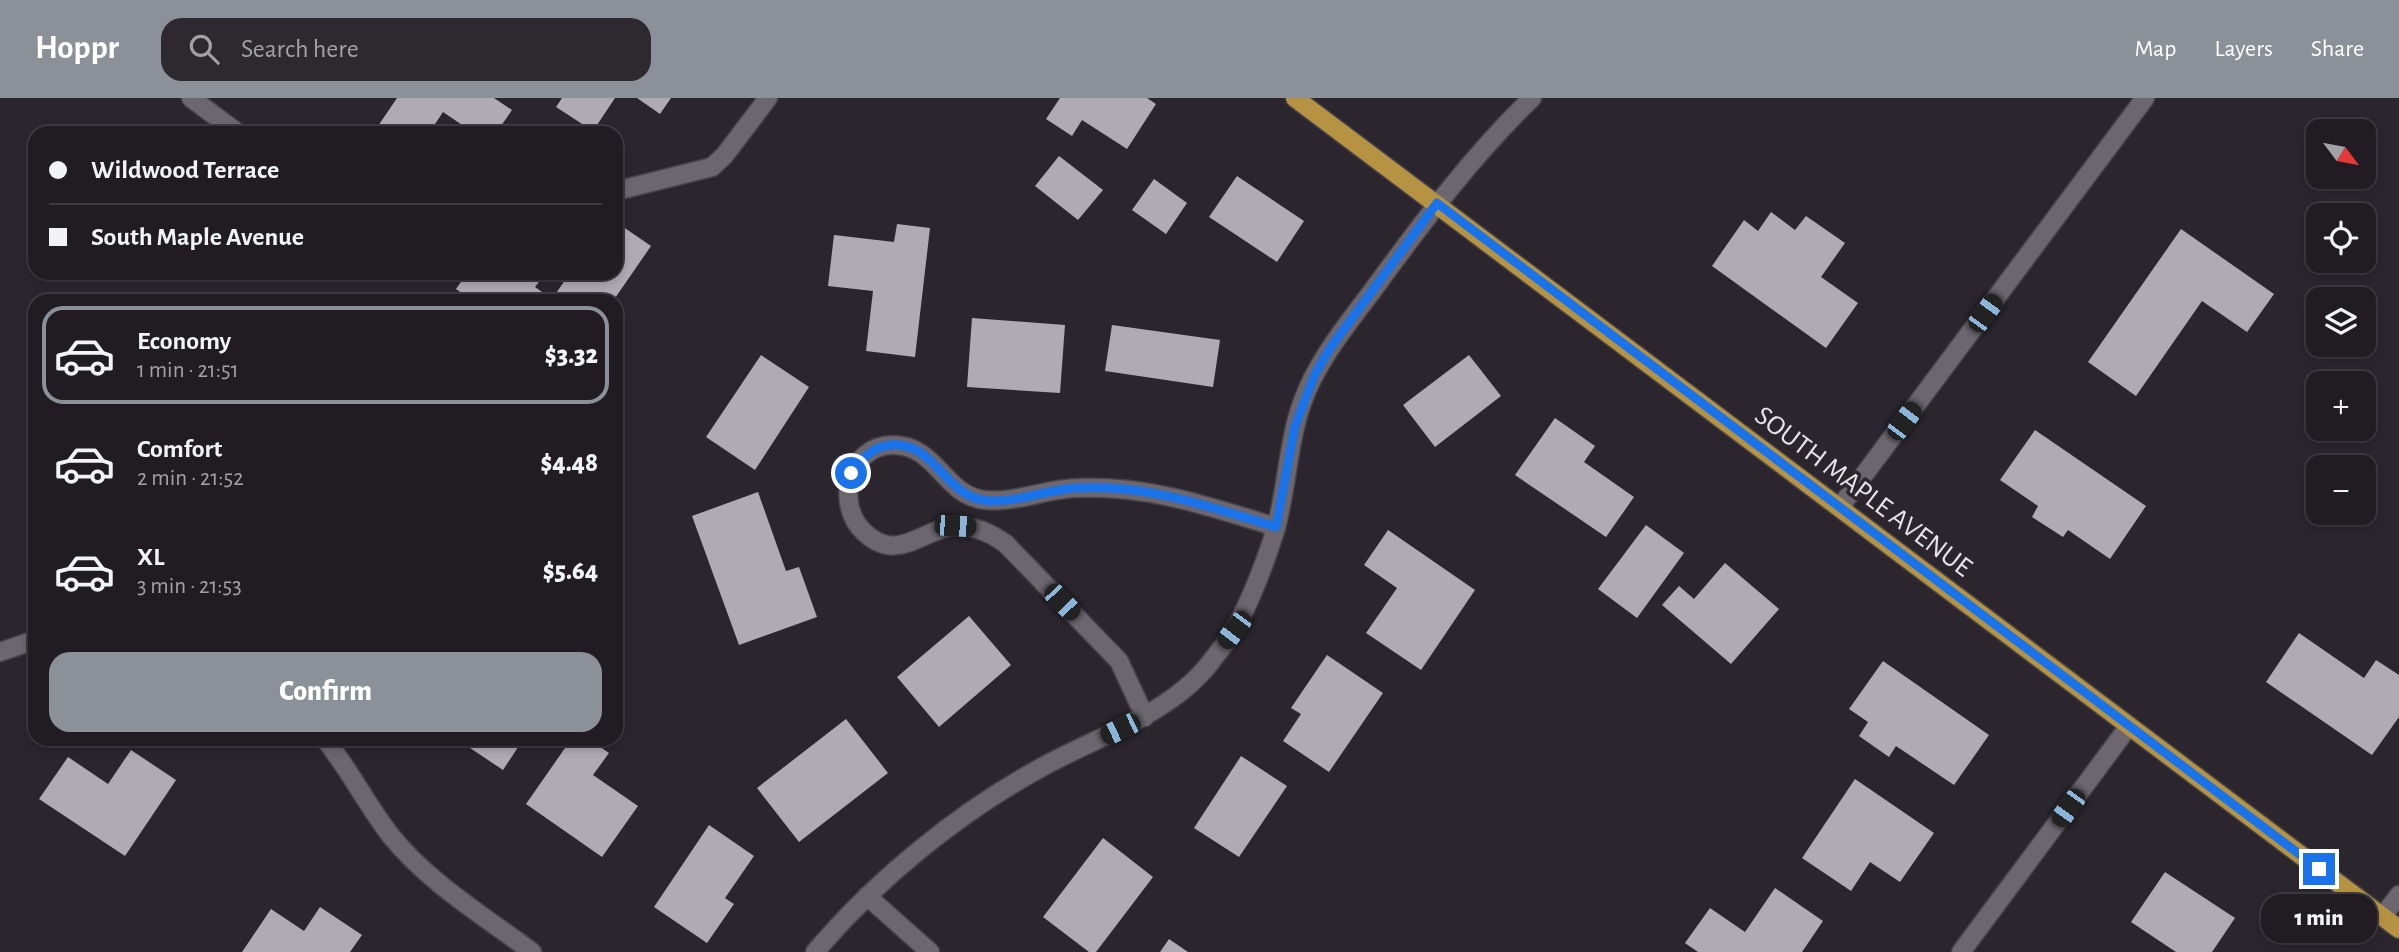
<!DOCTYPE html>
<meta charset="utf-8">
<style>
:root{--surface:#201c22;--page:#2d292f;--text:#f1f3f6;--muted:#a2a1a5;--line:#3d3a40;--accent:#8c9099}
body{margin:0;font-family:"Alegreya Sans",sans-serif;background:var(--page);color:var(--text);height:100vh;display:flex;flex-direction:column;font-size:26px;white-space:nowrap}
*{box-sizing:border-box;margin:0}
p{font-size:23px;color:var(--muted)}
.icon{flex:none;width:38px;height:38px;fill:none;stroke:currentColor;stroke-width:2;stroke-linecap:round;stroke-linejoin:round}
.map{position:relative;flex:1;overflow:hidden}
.panel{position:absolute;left:28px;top:196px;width:595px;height:452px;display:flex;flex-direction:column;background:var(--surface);border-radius:21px;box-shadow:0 4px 10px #0003,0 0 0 2px var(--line)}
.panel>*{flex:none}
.guide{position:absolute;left:28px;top:28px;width:595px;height:154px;border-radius:21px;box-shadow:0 4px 10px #0003,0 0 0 2px var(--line);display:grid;align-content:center;height:154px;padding:0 21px;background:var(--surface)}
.needle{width:46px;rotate:122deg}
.fabs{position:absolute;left:2306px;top:21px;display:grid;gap:14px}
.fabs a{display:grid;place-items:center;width:70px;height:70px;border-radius:14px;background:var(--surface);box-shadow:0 4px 10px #0003,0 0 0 2px var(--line);font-size:35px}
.end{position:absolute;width:32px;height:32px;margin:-16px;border:9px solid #1a73e8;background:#fff;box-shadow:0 0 0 4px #fff}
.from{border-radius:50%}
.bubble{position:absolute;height:49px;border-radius:21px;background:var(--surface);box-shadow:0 4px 10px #0003,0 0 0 2px var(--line);font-size:23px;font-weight:800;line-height:49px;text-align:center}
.car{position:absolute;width:21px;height:42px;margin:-21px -10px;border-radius:9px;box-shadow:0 0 5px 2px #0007;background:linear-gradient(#222 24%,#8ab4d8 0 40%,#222 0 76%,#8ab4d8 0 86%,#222 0)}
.guide b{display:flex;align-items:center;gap:24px;height:66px;font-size:26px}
.guide b+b{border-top:2px solid var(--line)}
.guide i{width:18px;height:18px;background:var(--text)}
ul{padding:12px 0 0;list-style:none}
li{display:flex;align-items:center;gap:21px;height:98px;margin:0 14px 10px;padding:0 7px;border:4px solid transparent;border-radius:21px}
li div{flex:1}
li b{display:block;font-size:26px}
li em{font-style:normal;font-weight:800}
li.active{border-color:var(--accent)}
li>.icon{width:63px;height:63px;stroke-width:1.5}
.cta{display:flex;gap:14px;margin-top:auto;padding:14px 21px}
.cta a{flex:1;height:80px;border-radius:21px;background:var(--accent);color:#fff;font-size:28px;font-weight:800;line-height:80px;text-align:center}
header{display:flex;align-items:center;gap:42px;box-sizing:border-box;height:98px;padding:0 35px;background:var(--accent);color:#fff}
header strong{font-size:33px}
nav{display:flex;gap:38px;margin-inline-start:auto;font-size:24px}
.search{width:490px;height:63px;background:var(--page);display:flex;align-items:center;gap:18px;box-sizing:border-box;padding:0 24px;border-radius:21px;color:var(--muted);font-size:26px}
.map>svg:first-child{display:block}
.building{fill:#b0aab4}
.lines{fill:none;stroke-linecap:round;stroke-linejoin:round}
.minor-casing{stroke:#464249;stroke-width:21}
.major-casing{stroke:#464249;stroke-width:21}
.minor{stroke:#6c676f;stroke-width:18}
.major{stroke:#b69342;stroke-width:18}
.route{stroke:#1a73e8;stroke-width:9}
.labels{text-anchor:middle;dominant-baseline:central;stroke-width:7;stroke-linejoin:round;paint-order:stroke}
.street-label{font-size:28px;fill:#e7e4e9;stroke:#2b262e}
</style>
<header>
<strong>Hoppr</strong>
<div class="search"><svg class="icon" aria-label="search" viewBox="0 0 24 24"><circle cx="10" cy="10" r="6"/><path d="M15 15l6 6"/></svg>Search here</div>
<nav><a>Map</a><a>Layers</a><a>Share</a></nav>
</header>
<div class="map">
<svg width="2399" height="854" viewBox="0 0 2399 854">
<rect width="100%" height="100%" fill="#2b262e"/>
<path class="building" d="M397 0H494L512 12 496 35H474L443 14 429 35H388L378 28Z
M562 0H615L593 33 556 9Z
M637 0H671L660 16Z
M1060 0H1147L1156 6 1127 51 1082 22 1072 38 1046 21Z
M1059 58 1103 92 1078 122 1035 88Z
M1237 78 1304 123 1277 164 1209 119Z
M1154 81 1187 105 1166 136 1132 112Z
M1771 114 1795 132 1806 118 1845 145 1821 179 1858 205 1826 250 1712 168 1744 122 1758 133Z
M616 124 651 148 613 203H473L456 191 467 175H526L539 184 535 189 552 201 570 175H616Z
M897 126 930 130 915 259 866 253 873 193 828 188 834 137 894 144Z
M2181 131 2274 196 2247 234 2202 203 2136 298 2088 264Z
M972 220 1065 227 1060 295 967 289Z
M1112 227 1220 242 1213 289 1105 273Z
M761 257 809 289 755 372 706 339Z
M1469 257 1501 298 1435 349 1403 307Z
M1555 320 1595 348 1584 364 1634 399 1606 439 1515 377Z
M2035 332 2146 408 2110 461 2068 432 2063 439 2032 419 2038 408 2000 382Z
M758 394 786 473 799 469 817 519 739 547 692 418Z
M1646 427 1684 455 1637 520 1598 491Z
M1388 432 1475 492 1421 572 1366 535 1397 490 1364 467Z
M1725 465 1779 511 1731 566 1662 507 1679 488 1694 501Z
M969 518 1011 567 939 629 897 579Z
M2299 535 2364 580 2376 562 2399 577V619L2372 657 2266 584Z
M1327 557 1383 595 1329 674 1283 643 1301 616 1291 610Z
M1883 563 1989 637 1954 687 1896 648 1889 659 1859 638 1868 624 1849 611Z
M846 621 888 675 799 744 757 690Z
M455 640H524L503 672Z
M572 640H587L609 655 593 677 638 708 602 759 526 706Z
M131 652 176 682 125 758 39 701 68 659 108 686Z
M1241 658 1287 688 1239 759 1194 730Z
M1855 681 1934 735 1900 784 1870 764 1851 793 1802 760Z
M709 727 754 758 725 800 734 806 707 845 654 809Z
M1103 740 1153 779 1096 854H1089L1043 819Z
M2165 774 2235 820 2212 854H2176L2131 824Z
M1775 790 1823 823 1802 854H1698L1685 845 1710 810 1745 834Z
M320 809 362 837 350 854H242L271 811 304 833Z
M1169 841 1188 854H1160Z"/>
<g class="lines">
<defs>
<path id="minor" d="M191 0 238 35
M616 93 712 69 724 58 768 0
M1840 409 2145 0
M0 554 35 542
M1145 619 1119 563 1006 446C991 435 976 428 957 428 924 429 898 467 864 434 834 406 849 347 893 347 937 347 944 398 985 402 1017 405 1048 390 1079 390 1152 388 1208 408 1276 429
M324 640C349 671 367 707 391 738 429 785 484 818 532 854
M867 798 930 854
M2383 818 2399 797
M815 854C877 781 959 714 1044 668 1099 638 1170 616 1210 565 1218 554 1228 543 1234 532 1250 505 1267 460 1276 430 1287 389 1288 345 1302 305 1317 263 1346 228 1373 192 1422 125 1472 58 1532 0
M1961 854 2129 628"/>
<path id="major" d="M1295 0 2399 831"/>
</defs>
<use href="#minor" class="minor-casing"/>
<use href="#major" class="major-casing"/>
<use href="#minor" class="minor"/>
<use href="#major" class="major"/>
</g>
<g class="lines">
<path class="route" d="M851 375C864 358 876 345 899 347 935 350 946 395 982 402 1011 407 1047 391 1077 390 1147 386 1210 409 1276 429L1295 328 1315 276 1330 250 1437 105 2319 771"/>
</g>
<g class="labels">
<g class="street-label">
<text transform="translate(1863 394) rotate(37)">SOUTH MAPLE AVENUE</text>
</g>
</g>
</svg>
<div class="fabs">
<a><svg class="needle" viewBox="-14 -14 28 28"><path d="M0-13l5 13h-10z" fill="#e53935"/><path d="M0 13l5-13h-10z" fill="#a2a1a5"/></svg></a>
<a><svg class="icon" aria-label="locate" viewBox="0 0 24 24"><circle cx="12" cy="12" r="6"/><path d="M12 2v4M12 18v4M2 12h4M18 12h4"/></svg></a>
<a><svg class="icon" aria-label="layers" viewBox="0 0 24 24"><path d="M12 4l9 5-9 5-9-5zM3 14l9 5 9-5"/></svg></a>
<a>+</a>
<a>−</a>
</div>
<i class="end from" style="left:851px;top:375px"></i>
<i class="end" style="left:2319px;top:771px"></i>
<div class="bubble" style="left:2261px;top:796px;width:116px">1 min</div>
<i class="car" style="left:1985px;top:215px;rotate:36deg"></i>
<i class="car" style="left:1904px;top:323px;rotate:37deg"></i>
<i class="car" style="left:955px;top:428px;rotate:93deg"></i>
<i class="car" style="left:1062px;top:504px;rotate:136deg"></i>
<i class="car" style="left:1234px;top:532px;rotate:217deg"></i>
<i class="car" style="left:1120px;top:631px;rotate:244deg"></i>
<i class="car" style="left:2068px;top:710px;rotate:216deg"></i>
<div class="guide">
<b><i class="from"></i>Wildwood Terrace</b>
<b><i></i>South Maple Avenue</b>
</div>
<section class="panel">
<ul>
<li class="active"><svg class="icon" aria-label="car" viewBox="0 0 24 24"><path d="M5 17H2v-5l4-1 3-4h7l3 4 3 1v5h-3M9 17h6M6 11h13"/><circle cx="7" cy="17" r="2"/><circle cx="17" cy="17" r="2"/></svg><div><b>Economy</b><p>1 min · 21:51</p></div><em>$3.32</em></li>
<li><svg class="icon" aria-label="car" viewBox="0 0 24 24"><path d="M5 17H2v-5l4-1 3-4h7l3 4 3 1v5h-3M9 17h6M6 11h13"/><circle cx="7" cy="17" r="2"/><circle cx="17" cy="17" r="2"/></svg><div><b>Comfort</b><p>2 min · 21:52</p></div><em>$4.48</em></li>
<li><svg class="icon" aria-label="car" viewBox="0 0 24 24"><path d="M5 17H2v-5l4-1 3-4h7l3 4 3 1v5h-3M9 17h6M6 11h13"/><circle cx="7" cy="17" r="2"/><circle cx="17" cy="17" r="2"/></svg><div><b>XL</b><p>3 min · 21:53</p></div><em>$5.64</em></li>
</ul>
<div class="cta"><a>Confirm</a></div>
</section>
</div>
